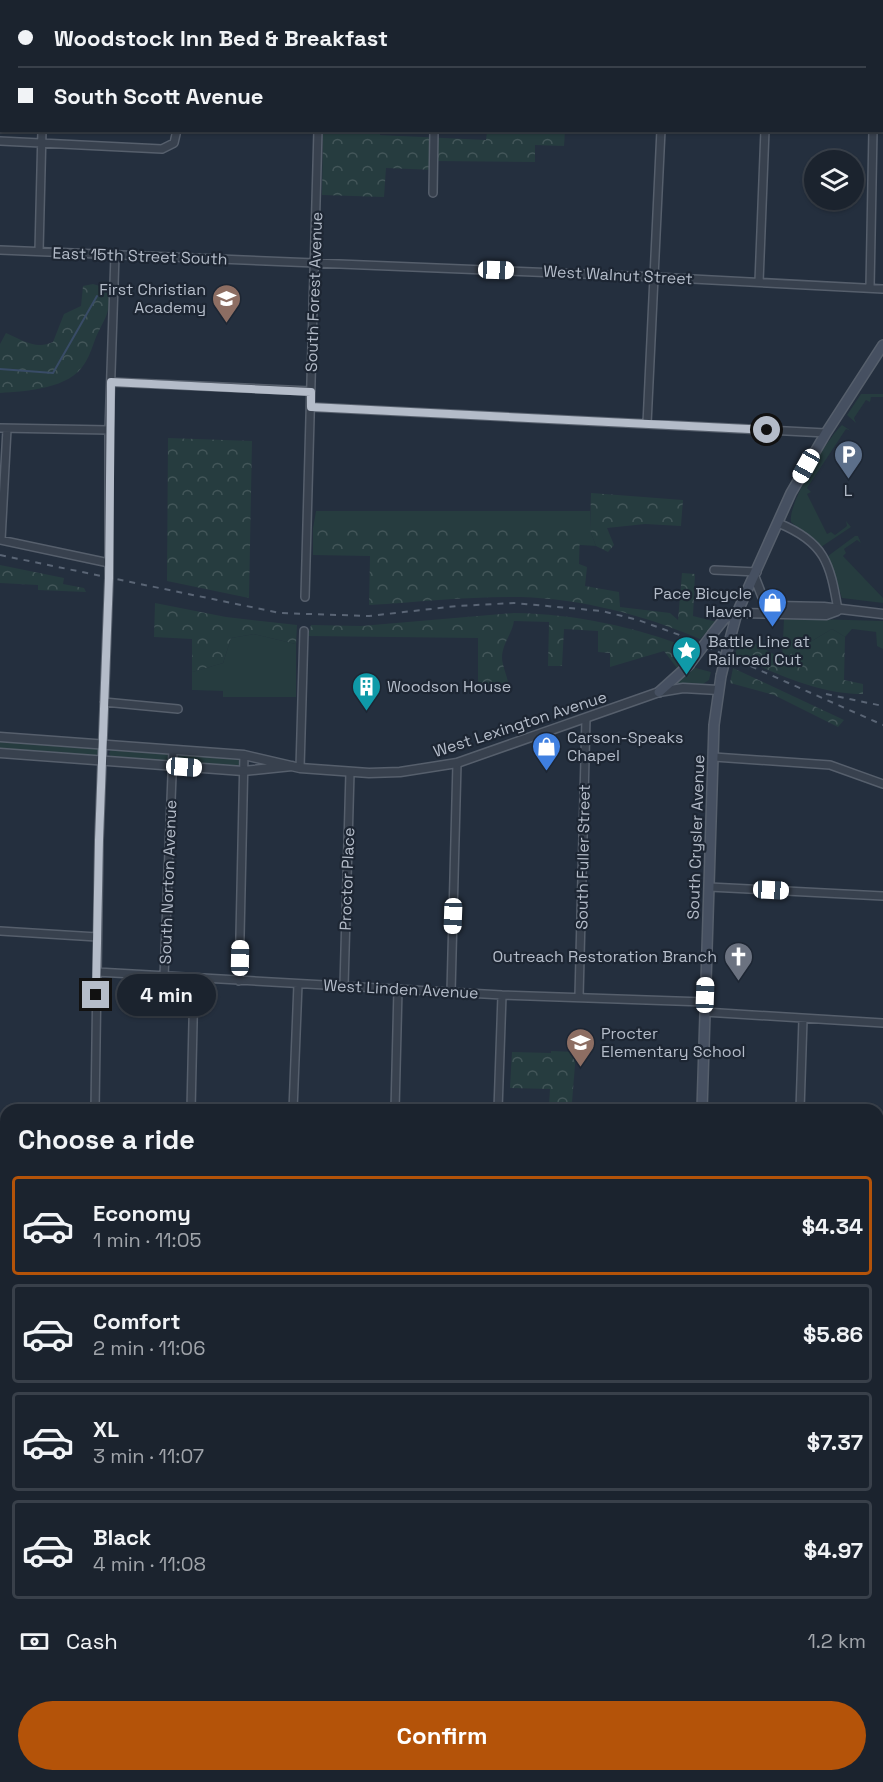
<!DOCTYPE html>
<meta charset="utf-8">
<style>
:root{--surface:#1b232e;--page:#242b36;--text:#f1f3f6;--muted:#a0a4aa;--line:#39404a;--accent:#b45309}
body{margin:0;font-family:"Space Grotesk",sans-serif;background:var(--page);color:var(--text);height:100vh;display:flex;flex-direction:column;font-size:22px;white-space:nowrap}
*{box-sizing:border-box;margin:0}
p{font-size:20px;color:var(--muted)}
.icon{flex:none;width:33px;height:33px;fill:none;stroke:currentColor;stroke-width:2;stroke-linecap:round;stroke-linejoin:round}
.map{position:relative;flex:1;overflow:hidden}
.drawer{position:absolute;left:0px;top:1104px;width:884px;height:678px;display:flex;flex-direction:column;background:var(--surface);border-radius:18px 18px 0 0;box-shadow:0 2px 4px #0004,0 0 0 2px var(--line)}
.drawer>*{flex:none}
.top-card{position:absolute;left:0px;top:0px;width:884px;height:132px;box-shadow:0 2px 4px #0004,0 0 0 2px var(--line);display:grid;align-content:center;height:132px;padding:0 18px;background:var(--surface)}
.controls{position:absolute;left:804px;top:150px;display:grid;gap:12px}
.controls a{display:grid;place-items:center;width:60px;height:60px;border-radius:50%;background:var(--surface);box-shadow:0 2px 4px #0004,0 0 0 2px var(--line);font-size:30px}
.end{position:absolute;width:27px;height:27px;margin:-14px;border:8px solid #b4bcc9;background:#111;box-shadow:0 0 0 3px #111}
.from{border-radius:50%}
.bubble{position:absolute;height:42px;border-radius:21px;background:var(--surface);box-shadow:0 2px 4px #0004,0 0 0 2px var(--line);font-size:20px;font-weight:800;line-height:42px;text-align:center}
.car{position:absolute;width:18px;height:36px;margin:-18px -9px;border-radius:8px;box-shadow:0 0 4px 2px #0007;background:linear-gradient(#fff 24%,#345 0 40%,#fff 0 76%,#345 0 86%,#fff 0)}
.top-card b{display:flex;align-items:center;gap:21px;height:57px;font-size:22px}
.top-card b+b{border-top:2px solid var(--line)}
.top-card i{width:15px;height:15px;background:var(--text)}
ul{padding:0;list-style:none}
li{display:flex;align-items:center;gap:18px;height:99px;margin:0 12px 9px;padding:0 6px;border:3px solid var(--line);border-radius:6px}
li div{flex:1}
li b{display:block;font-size:22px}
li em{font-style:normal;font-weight:800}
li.selected{border-color:var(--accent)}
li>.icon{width:54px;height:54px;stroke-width:1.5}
h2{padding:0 18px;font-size:27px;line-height:72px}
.pay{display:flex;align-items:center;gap:15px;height:66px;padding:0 18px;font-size:22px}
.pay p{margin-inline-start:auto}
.primary-button{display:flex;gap:12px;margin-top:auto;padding:12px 18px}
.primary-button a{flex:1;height:69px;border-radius:36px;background:var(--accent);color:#fff;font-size:24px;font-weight:800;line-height:69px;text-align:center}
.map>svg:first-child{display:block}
.grass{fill:#263c3f}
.forest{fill:url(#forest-crowns)}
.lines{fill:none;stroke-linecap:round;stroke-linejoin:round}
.stream{stroke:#394c67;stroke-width:2}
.minor-casing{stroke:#565f6c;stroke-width:10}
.tertiary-casing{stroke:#565f6c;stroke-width:11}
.secondary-casing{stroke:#565f6c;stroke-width:12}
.primary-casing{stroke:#414a57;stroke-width:14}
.minor{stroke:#38414e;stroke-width:7}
.tertiary{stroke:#38414e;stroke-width:8}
.secondary{stroke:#465061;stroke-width:9}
.primary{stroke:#56606e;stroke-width:10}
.rail{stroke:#5a6575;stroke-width:2;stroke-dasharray:6 6;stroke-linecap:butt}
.secondary-bridge-casing{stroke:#565f6c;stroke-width:12;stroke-linecap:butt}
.secondary-bridge{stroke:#465061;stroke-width:9}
.route{stroke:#b4bcc9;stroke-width:8}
.labels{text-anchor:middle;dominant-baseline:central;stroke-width:4.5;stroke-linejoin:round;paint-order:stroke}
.street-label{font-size:16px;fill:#b4bcc9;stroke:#1d2633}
.poi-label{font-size:16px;fill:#b4bcc9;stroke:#1d2633;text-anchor:start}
</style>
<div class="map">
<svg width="883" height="1782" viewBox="0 0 883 1782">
<defs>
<pattern id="forest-crowns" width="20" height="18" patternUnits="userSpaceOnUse" patternTransform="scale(1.5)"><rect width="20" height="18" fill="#263c3f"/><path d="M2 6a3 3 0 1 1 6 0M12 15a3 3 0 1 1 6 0" fill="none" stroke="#435659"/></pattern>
</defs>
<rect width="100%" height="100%" fill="#242f3e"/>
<path class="grass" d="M861 394H883V397H871L870 402 866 400 854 418 856 423 847 415Z
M842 425 851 431 846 429 807 488 811 492 807 494 827 534 831 532 835 535 847 526 846 521 851 527 821 547 791 522C787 505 828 437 842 425Z
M316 511H590V530L596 546 579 545V528H313Z
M855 536H858L861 543 857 540 844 549 846 553 843 556 883 598V603L842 598 828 556Z
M784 618 883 621V649L877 646 876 632 852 629 845 637 832 629 782 659Z
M254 634 296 644V697H223V691L192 690V672L223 663 231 638Z
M692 667 711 672 709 680 703 684 677 683Z
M0 740 97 748 99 753 94 756 0 749Z
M111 749 167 753 169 758 166 761 112 757 109 754Z
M183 754 237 758 240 763 237 767 179 762 178 756Z
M878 1252 883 1253V1392H878Z"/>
<path class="forest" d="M323 131H380V135L486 140 487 131H565L564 146 535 145V162L436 161 435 170 386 168 384 197 322 195Z
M93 284 110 289C109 316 107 314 96 337 93 345 90 355 85 363 70 389 27 391 0 393V344L6 333C22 340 36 350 53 342L64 314 81 306 83 286Z
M168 438 252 441 249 598 167 581Z
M591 493 683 500 681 526 645 524 607 528 614 545 608 552 596 546 590 530Z
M313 528H580L579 564 587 567 585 586 619 592 620 607 670 613 678 620 682 573 695 574 693 616 717 622 700 639C644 615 582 599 521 597 470 596 419 602 369 605L370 556 313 555Z
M0 565 64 578 63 584 84 588 86 592 38 590V585L0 583Z
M155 603 226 617 297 625 296 644 254 634 231 638 223 663 192 672V639L154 637Z
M514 613C577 614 635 627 693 649L677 668 664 651 610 667V653L598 652V631L564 629 562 666H548L549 622 514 621C512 634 502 644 502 658 502 665 509 681 510 691H478V638L308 636 311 625 361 626Z
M832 629 845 637 844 680 863 684V694C818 694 775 673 735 655L740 635 782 659Z
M733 668 844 720 838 727 774 695 730 683Z
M551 1051 576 1052 572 1102 586 1103V1106L549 1105 550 1089 510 1088 512 1052 551 1053Z
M878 1392H883V1473L878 1463Z
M878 1553H883V1782H851L849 1776H878Z
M247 1776H462L461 1782H247Z"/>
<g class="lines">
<path class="stream" d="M0 369 53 373 97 296
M878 1331 883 1333
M343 1782 352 1776"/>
<defs>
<path id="minor" d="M749 0 750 2
M47 2V0
M180 2V0
M322 2V0
M499 2V0
M0 36H2
M882 67H883
M0 141 162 149 174 143 177 130
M433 193 434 130
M0 250 655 277 883 289
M39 251 42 130
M759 282 765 130
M870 288 873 130
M111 382 311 391
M311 407 826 433
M647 424 661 130
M0 428 109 430
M778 523C825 542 830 563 838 610
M0 540 109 563
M1 540 7 429
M714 570 757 572
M305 597 318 130
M104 702 178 709
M714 757 830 765 883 784
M300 768 304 631
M709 887 883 896
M0 931 97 937
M97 972 502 995 705 1002
M164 977 173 750
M239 981 244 755
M344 986 350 772
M451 992 457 763
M579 997 586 718
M704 1012 883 1023
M95 1110 99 840 109 578V430L115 255
M191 1110 194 979
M293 1110 298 984
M395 1110 398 989
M498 1110 502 995
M800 1110 803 1019
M878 1147 883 1148
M0 1180 6 1182
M878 1248 883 1249
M0 1777 100 1782
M239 1782 242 1776
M587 1782 588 1776"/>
<path id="tertiary" d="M755 578 762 596 776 606 824 607 883 614
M737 613 826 615 837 611
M0 737 244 755 300 768 369 773 400 772 457 763 659 692 683 688 718 690
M0 753 243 771 292 766"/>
<path id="secondary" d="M713 633 725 618 737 613
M730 639 737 613 791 493 826 433 883 345
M659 692 689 665
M702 1110 714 725 721 676
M681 1782 682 1776"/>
<path id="primary" d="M0 1500H6
M878 1545H883"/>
</defs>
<use href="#minor" class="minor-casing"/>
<use href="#tertiary" class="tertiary-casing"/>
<use href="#secondary" class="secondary-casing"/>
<use href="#primary" class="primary-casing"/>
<use href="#minor" class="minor"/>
<use href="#tertiary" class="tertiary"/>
<use href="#secondary" class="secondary"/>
<use href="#primary" class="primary"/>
<path class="rail" d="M0 555 280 613 369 616 457 606 514 603 602 611 638 620 685 637 883 725
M826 694 883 706
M0 1118 6 1119
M878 1474 883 1483"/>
<defs>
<path id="secondary-bridge" d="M689 665 713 633
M721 676 730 639"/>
</defs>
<use href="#secondary-bridge" class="secondary-bridge-casing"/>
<use href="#secondary-bridge" class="secondary-bridge"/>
</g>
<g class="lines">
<path class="route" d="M96 995 99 840 109 578 111 382 311 392V407L767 430"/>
</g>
<defs>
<symbol id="school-pin" viewBox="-11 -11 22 30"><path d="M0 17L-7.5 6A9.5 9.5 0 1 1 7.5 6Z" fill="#8d6e63" stroke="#1d2633"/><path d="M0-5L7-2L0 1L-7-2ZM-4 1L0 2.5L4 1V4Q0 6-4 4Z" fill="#fff"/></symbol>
<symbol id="parking-pin" viewBox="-11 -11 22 30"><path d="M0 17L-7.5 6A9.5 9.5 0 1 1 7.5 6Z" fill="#5c6f8a" stroke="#1d2633"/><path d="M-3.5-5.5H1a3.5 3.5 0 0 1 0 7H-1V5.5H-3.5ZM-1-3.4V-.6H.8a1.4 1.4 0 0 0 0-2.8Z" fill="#fff"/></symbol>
<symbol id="shop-pin" viewBox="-11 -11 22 30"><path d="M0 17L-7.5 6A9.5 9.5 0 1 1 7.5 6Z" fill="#3f7fe0" stroke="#1d2633"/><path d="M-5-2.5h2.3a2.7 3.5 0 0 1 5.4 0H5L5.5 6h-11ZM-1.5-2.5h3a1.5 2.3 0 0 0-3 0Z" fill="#fff"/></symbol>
<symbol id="sight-pin" viewBox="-11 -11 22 30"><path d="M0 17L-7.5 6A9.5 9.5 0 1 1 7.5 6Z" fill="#0f9aa8" stroke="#1d2633"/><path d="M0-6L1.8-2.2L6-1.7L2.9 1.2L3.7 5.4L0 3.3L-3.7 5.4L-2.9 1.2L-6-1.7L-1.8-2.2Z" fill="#fff"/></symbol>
<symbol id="building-pin" viewBox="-11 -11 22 30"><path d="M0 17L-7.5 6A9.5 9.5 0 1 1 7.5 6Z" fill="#0f9aa8" stroke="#1d2633"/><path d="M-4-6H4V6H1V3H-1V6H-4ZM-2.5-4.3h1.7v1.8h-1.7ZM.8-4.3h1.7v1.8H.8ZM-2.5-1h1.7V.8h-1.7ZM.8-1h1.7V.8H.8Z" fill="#fff"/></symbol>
<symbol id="church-pin" viewBox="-11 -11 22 30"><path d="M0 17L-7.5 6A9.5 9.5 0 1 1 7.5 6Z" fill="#6b7280" stroke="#1d2633"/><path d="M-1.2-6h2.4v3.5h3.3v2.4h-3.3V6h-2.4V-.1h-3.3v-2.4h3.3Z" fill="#fff"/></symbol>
</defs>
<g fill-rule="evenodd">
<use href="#school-pin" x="210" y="282" width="33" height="45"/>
<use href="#parking-pin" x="832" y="438" width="33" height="45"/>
<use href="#shop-pin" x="756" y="586" width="33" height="45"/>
<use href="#sight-pin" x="670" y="634" width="33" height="45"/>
<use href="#building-pin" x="350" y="670" width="33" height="45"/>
<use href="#shop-pin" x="530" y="730" width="33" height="45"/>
<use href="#church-pin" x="722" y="940" width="33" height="45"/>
<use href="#school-pin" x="564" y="1026" width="33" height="45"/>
</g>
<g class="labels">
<g class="street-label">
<text transform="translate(140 256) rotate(2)">East 15th Street South</text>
<text transform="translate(618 275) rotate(3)">West Walnut Street</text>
<text transform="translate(314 292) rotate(-88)">South Forest Avenue</text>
<text transform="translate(520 724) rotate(-18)">West Lexington Avenue</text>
<text transform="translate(696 837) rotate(-88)">South Crysler Avenue</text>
<text transform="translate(583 857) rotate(-89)">South Fuller Street</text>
<text transform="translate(347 879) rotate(-88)">Proctor Place</text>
<text transform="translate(168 882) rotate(-88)">South Norton Avenue</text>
<text transform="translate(401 989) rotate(3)">West Linden Avenue</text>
</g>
<g class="poi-label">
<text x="206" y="289" text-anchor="end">First Christian<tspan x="206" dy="18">Academy</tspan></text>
<text x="848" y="490" text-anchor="middle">L</text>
<text x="752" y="593" text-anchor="end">Pace Bicycle<tspan x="752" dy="18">Haven</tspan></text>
<text x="708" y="641">Battle Line at<tspan x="708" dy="18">Railroad Cut</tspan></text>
<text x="387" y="686">Woodson House</text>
<text x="567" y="737">Carson-Speaks<tspan x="567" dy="18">Chapel</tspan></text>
<text x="717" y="956" text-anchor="end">Outreach Restoration Branch</text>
<text x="601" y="1033">Procter<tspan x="601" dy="18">Elementary School</tspan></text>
</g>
</g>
</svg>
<div class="controls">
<a><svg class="icon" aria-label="layers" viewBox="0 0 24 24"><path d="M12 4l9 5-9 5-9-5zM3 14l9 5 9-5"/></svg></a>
</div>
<i class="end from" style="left:767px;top:430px"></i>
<i class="end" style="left:96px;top:995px"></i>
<div class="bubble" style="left:117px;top:974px;width:99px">4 min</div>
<i class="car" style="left:496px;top:270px;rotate:92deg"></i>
<i class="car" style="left:806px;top:466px;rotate:209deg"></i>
<i class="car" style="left:184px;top:767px;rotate:94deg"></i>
<i class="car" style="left:771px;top:890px;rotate:93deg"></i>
<i class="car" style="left:453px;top:916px;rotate:182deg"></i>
<i class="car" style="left:240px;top:958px;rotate:1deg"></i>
<i class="car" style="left:705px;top:995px;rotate:2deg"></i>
<div class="top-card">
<b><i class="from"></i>Woodstock Inn Bed &amp; Breakfast</b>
<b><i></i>South Scott Avenue</b>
</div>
<section class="drawer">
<h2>Choose a ride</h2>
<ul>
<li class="selected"><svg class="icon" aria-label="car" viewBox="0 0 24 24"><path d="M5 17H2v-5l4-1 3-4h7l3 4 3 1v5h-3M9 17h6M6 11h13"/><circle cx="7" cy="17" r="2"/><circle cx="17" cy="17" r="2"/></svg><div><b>Economy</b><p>1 min · 11:05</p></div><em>$4.34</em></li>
<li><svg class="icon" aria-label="car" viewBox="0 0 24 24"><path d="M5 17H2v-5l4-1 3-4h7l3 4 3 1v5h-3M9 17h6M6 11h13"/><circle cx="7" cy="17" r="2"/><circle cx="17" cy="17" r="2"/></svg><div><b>Comfort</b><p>2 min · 11:06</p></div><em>$5.86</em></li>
<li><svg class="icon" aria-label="car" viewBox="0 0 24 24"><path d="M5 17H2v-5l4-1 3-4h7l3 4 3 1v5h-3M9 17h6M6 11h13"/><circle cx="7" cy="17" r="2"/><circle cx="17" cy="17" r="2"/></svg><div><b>XL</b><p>3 min · 11:07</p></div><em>$7.37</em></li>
<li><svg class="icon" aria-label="car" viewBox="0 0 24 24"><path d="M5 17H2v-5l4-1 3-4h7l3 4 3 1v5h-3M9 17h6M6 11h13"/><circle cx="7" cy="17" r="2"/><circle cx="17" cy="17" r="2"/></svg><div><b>Black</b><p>4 min · 11:08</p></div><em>$4.97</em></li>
</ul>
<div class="pay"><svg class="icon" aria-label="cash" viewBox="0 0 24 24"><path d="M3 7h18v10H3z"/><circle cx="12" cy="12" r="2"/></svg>Cash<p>1.2 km</p></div>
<div class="primary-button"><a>Confirm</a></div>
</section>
</div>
